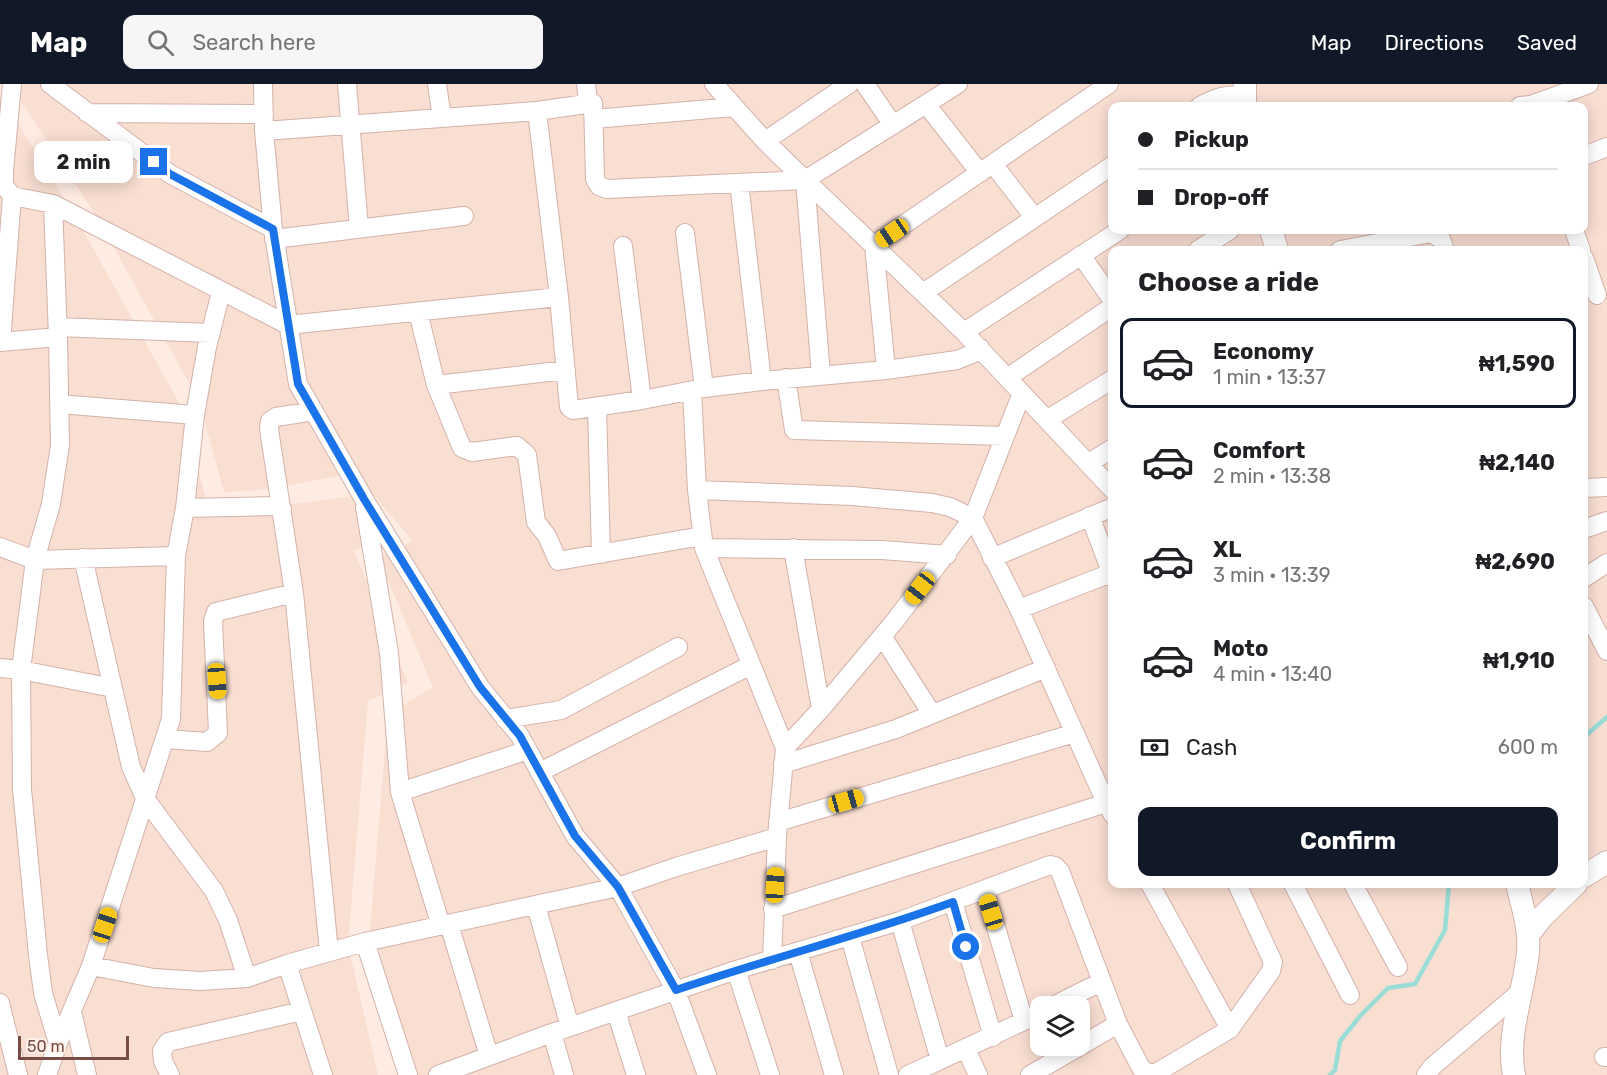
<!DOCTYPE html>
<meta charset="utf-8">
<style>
:root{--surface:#fff;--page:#f6f6f6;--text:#202124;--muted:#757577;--line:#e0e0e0;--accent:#111827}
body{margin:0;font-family:Rubik,sans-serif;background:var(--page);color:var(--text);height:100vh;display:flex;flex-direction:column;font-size:22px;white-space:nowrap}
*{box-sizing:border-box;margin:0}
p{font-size:20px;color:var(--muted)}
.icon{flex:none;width:33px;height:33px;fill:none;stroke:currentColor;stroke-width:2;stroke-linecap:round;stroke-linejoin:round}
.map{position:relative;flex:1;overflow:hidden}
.side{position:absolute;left:1108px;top:162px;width:480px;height:642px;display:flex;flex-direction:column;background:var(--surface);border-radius:12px;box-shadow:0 3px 15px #0003}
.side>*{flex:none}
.guide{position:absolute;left:1108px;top:18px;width:480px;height:132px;border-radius:12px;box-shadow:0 3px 15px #0003;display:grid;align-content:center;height:132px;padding:0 30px;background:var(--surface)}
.controls{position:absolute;left:1030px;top:912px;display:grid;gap:12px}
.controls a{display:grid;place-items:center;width:60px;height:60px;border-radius:12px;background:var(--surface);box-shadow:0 3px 15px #0003;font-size:30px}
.scale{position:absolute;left:18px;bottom:15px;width:111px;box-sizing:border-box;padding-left:6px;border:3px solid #784b46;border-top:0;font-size:16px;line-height:21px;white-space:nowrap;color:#784b46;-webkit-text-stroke:4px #fff2ea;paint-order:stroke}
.end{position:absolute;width:27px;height:27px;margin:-14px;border:8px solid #1a73e8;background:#fff;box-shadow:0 0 0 3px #fff}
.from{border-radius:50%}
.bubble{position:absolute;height:42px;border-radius:12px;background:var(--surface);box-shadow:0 3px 15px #0003;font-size:20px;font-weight:700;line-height:42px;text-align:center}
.car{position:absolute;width:18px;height:36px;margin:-18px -9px;border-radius:8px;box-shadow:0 0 4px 2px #0007;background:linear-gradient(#f5c518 24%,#345 0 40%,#f5c518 0 76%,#345 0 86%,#f5c518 0)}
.guide b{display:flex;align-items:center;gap:21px;height:57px;font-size:22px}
.guide b+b{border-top:2px solid var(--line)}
.guide i{width:15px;height:15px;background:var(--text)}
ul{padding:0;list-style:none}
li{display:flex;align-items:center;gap:18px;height:90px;margin:0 12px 9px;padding:0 18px;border:3px solid transparent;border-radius:12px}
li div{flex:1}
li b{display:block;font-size:22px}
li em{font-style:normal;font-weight:700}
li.on{border-color:var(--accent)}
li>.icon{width:54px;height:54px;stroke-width:1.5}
h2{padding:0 30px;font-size:27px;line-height:72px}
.pay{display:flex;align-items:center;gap:15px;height:66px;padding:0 30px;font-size:22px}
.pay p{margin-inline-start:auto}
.action{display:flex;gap:12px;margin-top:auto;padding:12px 30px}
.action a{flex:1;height:69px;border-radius:12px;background:var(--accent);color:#fff;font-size:24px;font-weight:700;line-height:69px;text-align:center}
header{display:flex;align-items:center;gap:36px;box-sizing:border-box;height:84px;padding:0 30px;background:var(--accent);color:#fff}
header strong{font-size:28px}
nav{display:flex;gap:33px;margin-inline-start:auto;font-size:21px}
.search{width:420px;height:54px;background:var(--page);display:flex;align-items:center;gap:15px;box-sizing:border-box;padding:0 21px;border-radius:12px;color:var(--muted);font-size:22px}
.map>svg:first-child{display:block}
.residential{fill:#f9ded2;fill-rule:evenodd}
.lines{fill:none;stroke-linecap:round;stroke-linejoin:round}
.stream{stroke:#9addd6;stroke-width:4.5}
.minor-casing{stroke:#d3b2aa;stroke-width:20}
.tertiary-casing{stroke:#d3b2aa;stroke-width:24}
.minor{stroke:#fff;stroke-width:18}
.tertiary{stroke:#fff;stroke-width:22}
.route{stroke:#1a73e8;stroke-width:8}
</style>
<header>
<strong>Map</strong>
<div class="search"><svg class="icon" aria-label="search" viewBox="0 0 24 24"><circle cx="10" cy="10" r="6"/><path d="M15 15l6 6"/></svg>Search here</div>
<nav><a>Map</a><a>Directions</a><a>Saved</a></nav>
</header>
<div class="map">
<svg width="1607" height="991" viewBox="0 0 1607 991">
<rect width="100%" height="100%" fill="#feece2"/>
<path class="residential" d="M10 0H1607V991H398L368 868 388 630 433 603 378 473 413 457 354 389 270 405 224 408 199 317 99 137ZM1113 22H1584V146H1113ZM1113 166H1584V800H1113ZM1041 922H1080V962H1041Z
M0 10 80 141 182 324 210 430 356 412 387 452 354 467 408 599 368 617 348 861 378 991H0Z"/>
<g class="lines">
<path class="stream" d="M1584 653 1607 633
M1330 991 1335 986 1340 957 1360 932 1388 904 1415 900 1445 846 1449 800"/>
<defs>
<path id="minor" d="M12 0 4 87V101L12 112 53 120 288 241 559 213
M50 0 170 90 273 145
M263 0 264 47 273 145 298 300 364 415 480 603 520 652 575 752 618 803 676 907 707 991
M347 0 359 144
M437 0 442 34
M586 0 588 20
M714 0 765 57 805 96 964 248 1113 406
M865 0 893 41
M926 20 980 89
M1200 22C1215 14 1227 9 1245 12
M1520 22 1531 21 1589 0
M537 27 559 213 569 323 573 326 642 316 704 304 762 297 886 286 957 276 972 270 980 264
M87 29 264 30
M594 35 734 23
M264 47 537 27 593 19 595 95 599 102 607 105 805 96 958 0
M765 57 849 0
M1584 72 1607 63
M993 80 1034 133
M805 96 821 291
M739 99 762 297
M53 120 58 253 60 361 51 420 35 476 21 586 22 705 38 871 43 909 58 959
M1574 146 1581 166
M685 149 704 304
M274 155 464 132
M623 162 642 316
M1198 166 1230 146
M1340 166 1431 149 1441 155 1445 166
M1081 171 1113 217
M1584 174 1597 211
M923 209 1113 81
M418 228 436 301 462 364 472 368 517 362 527 371 536 438 547 452 558 477 702 452
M58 243 211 249
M964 248 1120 146
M0 258 58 253
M1 258 12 112
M886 286 874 161 1109 0
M786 294 794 346 1005 352
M1007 294 1113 222
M436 301 566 286
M692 307 697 406 704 464 785 664 777 753 772 876
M59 320 195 331
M597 323 601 470
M314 327 276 333 270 337 269 345 294 509 329 868
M1048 335 1113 295
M1089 379 1113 364
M1584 404 1607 403
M697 406 852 412 932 419 950 423 973 434 1019 525 1103 712 1113 731
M365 423 389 569 400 708 441 842
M185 424 273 422 282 425
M1090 432 1113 493
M1584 445 1607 437
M0 463 35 476 176 472
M704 464 882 466 947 471
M793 464 821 625
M83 474 131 683 146 716 214 807 228 836 247 894
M992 474 1113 423
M1584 494 1607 479
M1584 522 1607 567
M1019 525 1111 489
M882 552 932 630
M0 584 21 586 113 604
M505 635 561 626 678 563
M165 655 207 658 218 649 213 537 216 528 294 509
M785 664 821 625 894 538 973 434 1022 309
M783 680 896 645 1046 584
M540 688 751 581
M400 708 528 666
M778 738 1075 649
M1150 800 1230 945
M1293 800 1350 911
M1353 800 1398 883
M985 807 1024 937
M953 818 993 953
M536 821 570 943
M773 825 1100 721 1103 718V712
M900 837 940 976
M449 840 489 972
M850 853 889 991
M365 858 408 991
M798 868 834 991
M287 880 323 991
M91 882 154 894 200 897 247 894 287 880 365 858 618 803 676 783 777 753
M736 886 770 991
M0 919 18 991
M1053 922 1101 898
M616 927 636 991
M72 928 87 991
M552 949 564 991
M966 965 978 991
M1604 973H1607
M47 991 58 959 91 882 171 635 176 472 185 424 195 331 207 263 221 208
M170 991 163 977 162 967 168 958 302 927
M438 991 552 949 736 886 900 837 1050 781 1055 782 1060 787 1118 940 1141 984 1148 989H1156L1230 945 1271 887 1273 878 1237 800
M908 991 1041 929
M1030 991 1118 940
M1426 991 1432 983 1520 908"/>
<path id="tertiary" d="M1245 0V22
M1271 146 1277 166
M1584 792 1607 778
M1528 851 1543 832 1576 800
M1514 991C1506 950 1524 909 1528 868 1530 845 1522 821 1517 800"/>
</defs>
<use href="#minor" class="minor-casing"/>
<use href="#tertiary" class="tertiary-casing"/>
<use href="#minor" class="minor"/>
<use href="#tertiary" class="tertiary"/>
</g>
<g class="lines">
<path class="route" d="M154 78 170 90 273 145 298 300 364 415 480 603 520 652 575 752 618 803 676 906C768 875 862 851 953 818L966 863"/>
</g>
</svg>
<div class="controls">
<a><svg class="icon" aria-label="layers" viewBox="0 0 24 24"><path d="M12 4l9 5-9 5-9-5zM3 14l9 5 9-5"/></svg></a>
</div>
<div class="scale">50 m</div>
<i class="end from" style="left:966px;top:863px"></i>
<i class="end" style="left:154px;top:78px"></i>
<div class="bubble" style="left:34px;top:57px;width:99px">2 min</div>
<i class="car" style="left:892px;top:149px;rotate:236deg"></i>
<i class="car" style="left:920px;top:504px;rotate:218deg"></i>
<i class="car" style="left:217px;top:597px;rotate:176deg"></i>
<i class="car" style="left:846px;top:717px;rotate:74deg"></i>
<i class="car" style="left:775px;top:801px;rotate:3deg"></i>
<i class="car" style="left:991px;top:828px;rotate:343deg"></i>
<i class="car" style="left:105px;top:841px;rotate:18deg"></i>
<div class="guide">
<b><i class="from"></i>Pickup</b>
<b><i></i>Drop-off</b>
</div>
<section class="side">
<h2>Choose a ride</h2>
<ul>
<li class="on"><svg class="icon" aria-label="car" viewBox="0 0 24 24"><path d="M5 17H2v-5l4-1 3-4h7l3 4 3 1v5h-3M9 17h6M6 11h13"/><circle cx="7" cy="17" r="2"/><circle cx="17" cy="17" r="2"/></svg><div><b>Economy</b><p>1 min · 13:37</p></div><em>₦1,590</em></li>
<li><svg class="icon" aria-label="car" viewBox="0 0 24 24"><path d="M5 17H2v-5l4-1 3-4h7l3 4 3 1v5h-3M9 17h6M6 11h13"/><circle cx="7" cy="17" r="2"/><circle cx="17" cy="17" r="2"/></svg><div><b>Comfort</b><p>2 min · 13:38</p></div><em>₦2,140</em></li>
<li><svg class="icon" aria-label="car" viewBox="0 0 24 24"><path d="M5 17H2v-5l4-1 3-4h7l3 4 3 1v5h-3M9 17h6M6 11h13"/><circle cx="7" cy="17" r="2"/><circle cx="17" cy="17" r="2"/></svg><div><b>XL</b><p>3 min · 13:39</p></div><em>₦2,690</em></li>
<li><svg class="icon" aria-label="car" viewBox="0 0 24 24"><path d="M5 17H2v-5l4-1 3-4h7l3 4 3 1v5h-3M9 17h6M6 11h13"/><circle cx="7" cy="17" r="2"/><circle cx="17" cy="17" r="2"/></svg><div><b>Moto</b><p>4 min · 13:40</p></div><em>₦1,910</em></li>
</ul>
<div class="pay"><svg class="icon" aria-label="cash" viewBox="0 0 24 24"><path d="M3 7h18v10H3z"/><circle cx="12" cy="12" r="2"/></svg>Cash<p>600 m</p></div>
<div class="action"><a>Confirm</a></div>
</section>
</div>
